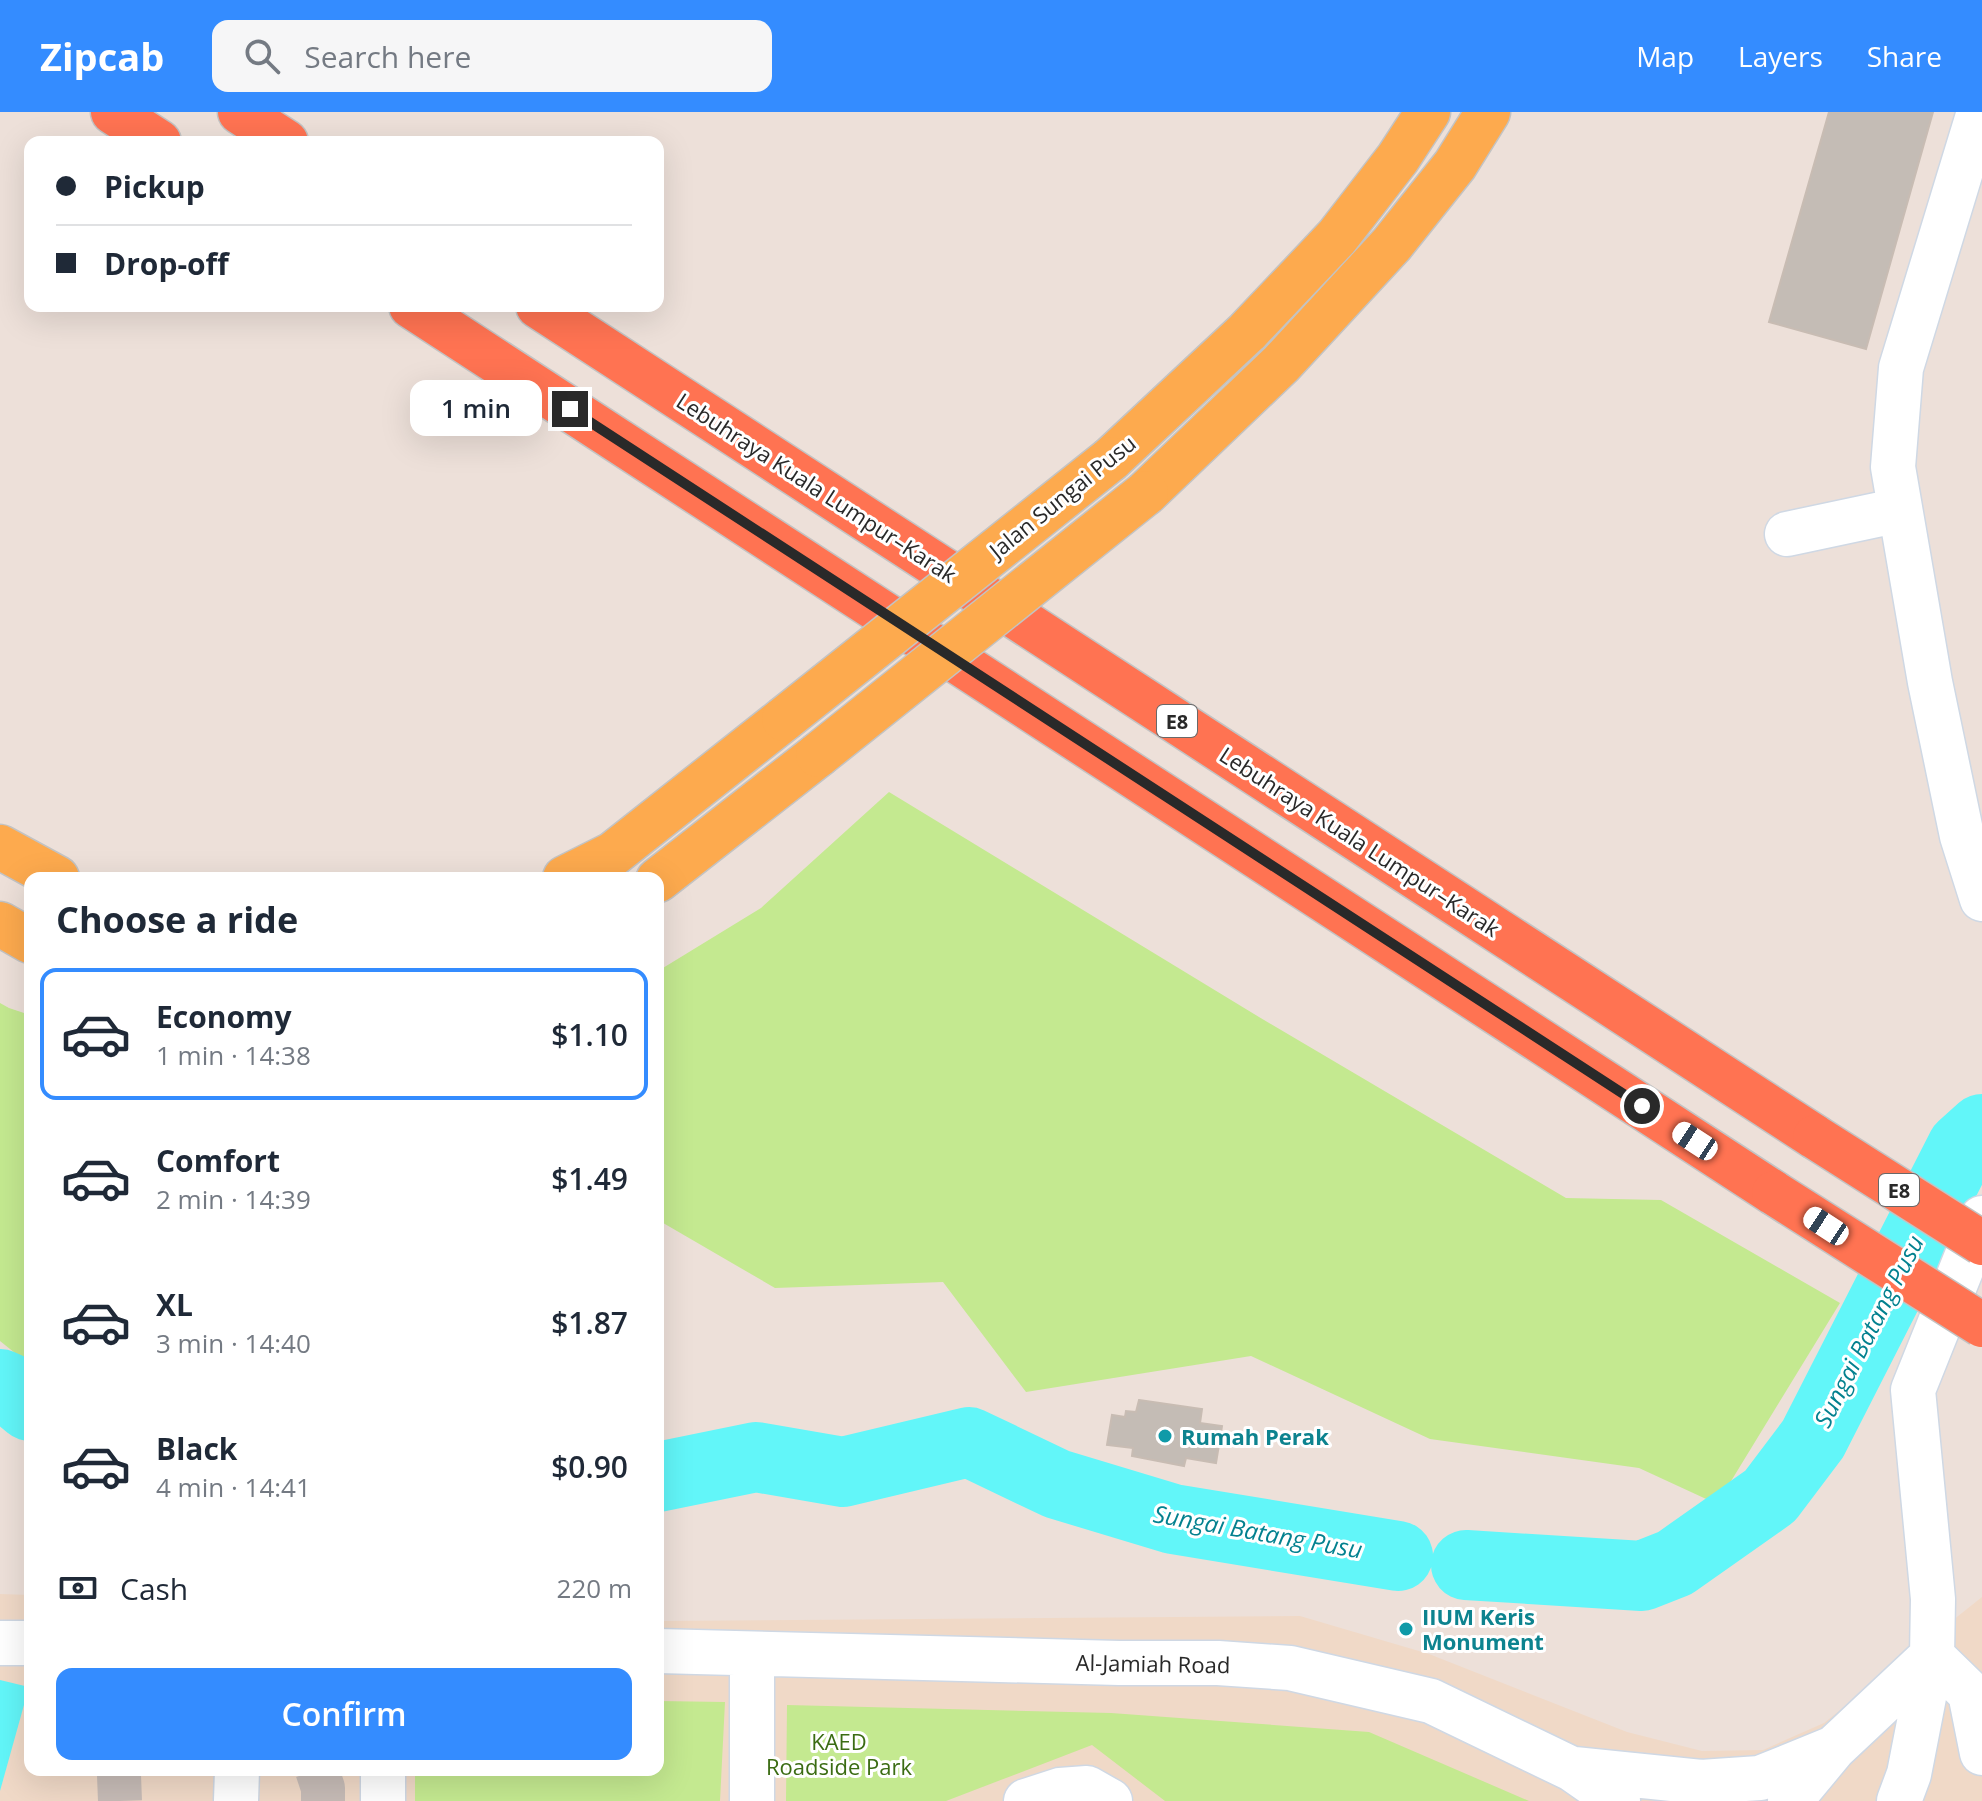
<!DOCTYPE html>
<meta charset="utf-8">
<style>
:root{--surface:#fff;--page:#f6f6f7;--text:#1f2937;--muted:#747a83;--line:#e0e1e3;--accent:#348cff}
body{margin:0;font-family:"Open Sans",sans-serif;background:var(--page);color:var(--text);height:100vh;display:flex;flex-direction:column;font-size:30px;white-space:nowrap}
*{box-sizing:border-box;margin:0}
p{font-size:26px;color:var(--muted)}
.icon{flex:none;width:44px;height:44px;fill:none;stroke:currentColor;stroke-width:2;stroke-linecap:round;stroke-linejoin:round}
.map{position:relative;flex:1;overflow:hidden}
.details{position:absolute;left:24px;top:760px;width:640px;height:904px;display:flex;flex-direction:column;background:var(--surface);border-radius:16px;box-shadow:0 8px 32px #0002}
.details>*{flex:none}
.guide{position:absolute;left:24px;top:24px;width:640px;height:176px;border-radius:16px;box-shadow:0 8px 32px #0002;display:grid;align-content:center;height:176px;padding:0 32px;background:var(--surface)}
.end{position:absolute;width:36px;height:36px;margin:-18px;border:10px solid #292929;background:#fff;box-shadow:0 0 0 4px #fff}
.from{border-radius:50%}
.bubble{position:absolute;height:56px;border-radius:16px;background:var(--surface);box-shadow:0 8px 32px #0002;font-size:26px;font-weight:600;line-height:56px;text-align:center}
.car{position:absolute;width:24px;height:48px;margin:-24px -12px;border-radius:10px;box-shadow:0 0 6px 2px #0007;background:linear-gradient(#fff 24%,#345 0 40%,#fff 0 76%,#345 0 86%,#fff 0)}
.guide b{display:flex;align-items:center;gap:28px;height:76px;font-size:30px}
.guide b+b{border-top:2px solid var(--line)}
.guide i{width:20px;height:20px;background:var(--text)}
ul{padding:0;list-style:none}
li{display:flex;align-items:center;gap:24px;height:132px;margin:0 16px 12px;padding:0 16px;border:4px solid transparent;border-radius:16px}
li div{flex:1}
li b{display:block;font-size:30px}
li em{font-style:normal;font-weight:600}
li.selected{border-color:var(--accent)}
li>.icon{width:72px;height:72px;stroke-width:1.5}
h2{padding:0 32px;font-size:36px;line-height:96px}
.pay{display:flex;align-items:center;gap:20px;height:88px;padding:0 32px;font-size:30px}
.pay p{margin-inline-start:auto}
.action{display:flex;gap:16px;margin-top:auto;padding:16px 32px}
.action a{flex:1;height:92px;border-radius:16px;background:var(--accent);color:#fff;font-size:32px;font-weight:600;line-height:92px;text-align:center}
header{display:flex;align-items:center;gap:48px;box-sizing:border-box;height:112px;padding:0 40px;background:var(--accent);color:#fff}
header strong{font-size:38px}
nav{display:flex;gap:44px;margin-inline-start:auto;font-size:28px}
.search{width:560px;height:72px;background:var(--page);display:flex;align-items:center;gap:20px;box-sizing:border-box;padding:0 28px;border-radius:16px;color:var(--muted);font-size:30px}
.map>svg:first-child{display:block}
.education{fill:#f0d9c7}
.green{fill:#c4e990}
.water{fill:#62f6f9}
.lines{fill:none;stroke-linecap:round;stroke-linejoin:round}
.river{stroke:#62f6f9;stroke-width:70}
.building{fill:#c4bcb5;stroke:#c8bcb3;stroke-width:2}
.minor-tunnel{stroke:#c6bbb6;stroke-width:44;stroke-dasharray:44 22;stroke-linecap:butt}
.minor-casing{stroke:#cfd8e4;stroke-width:47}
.major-casing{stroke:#c3c3c3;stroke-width:47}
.highway-casing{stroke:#c3c3c3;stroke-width:47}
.minor{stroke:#fff;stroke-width:44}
.major{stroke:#fdaa4e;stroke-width:44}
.highway{stroke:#ff7352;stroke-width:44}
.major-bridge-casing{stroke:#c3c3c3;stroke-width:47;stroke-linecap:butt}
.highway-bridge-casing{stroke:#c3c3c3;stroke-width:47;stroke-linecap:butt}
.major-bridge{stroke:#fdaa4e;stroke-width:44}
.highway-bridge{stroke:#ff7352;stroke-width:44}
.route{stroke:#292929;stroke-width:10}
.culture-dot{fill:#0f9aa8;stroke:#fff;stroke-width:3}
.labels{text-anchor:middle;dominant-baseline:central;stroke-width:6;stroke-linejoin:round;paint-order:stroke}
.shield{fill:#fff;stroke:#696969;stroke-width:2}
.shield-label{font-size:20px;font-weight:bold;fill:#292929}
.street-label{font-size:22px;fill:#292929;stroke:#fff}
.culture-label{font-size:22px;font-weight:bold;fill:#0d838f;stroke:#fff;text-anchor:start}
.park-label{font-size:22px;fill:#3b6c13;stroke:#fff}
.water-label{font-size:24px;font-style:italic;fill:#03818f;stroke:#fff}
</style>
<header>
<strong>Zipcab</strong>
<div class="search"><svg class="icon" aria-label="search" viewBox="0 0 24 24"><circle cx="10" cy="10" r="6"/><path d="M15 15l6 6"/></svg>Search here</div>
<nav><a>Map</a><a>Layers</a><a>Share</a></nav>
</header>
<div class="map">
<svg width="1982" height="1689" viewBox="0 0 1982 1689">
<rect width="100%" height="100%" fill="#ede0d9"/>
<path class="education" d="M0 1482 30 1483V1658H658V1509L1300 1504 1429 1542 1627 1620 1702 1639 1763 1638 1824 1611 1982 1485V1689H0Z"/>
<path class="green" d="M889 680 1259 905 1566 1086 1661 1088 1840 1191 1717 1392 1639 1356 1430 1327 1251 1244 1026 1280 943 1170 775 1176 658 1108V859L761 796Z
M0 891 9 896 30 903V1253L0 1229Z
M658 1589 725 1590 720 1689H415V1658H658Z
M787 1593 1111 1601 1369 1620 1529 1689H1165L1092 1633 946 1689H786Z"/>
<path class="water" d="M0 1568 29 1575 0 1679Z"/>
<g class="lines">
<path class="river" d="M0 1272 9 1276 30 1294
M658 1365 756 1345 843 1360 969 1330 1057 1372 1173 1407 1398 1444
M1466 1453 1642 1464 1675 1451 1770 1384 1813 1327 1962 1035 1982 1017"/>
</g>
<path class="building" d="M1829 0H1933L1866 237 1769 210Z
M1139 1288 1202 1297 1200 1311 1222 1314 1216 1351 1186 1346 1184 1354 1132 1344 1133 1336 1107 1333 1112 1303 1125 1305 1126 1299 1136 1300Z"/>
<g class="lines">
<path class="minor-tunnel" d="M317 1658 323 1676V1689
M120 1689 119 1663 124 1658"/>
<defs>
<path id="minor" d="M1979 0 1901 256 1893 355 1930 570 1962 724 1982 787
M1787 422 1900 398
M0 1531H30
M658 1539 1119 1551H1218L1290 1556 1431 1589 1572 1657 1618 1689
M1932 1544 1970 1581 1982 1641
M1574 1657 1701 1670 1760 1666 1834 1636
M236 1689 237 1658
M383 1689V1658
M752 1689V1542
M1026 1689 1060 1678 1087 1676 1110 1689
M1790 1689 1834 1636 1932 1544
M1899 1689 1909 1662 1932 1544 1933 1487 1913 1278 1982 1106"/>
<path id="major" d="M1111 347 1247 220 1337 125 1398 46 1428 0
M1146 381 1281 252 1392 132 1455 53 1488 0
M0 735 57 766
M565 766 613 742 784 607
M658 768 818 643
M0 812 30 829"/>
<path id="highway" d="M113 0 159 30
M240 0 286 30
M411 194 1774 1081
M538 194 1815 1025"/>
</defs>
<use href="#minor" class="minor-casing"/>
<use href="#major" class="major-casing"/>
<use href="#highway" class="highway-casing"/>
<use href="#minor" class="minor"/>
<use href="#major" class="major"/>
<use href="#highway" class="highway"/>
<defs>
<path id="major-bridge" d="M784 607 1111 347
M818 643 1146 381"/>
<path id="highway-bridge" d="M1815 1025 1982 1131
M1774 1081 1982 1213"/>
</defs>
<use href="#major-bridge" class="major-bridge-casing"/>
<use href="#highway-bridge" class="highway-bridge-casing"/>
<use href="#major-bridge" class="major-bridge"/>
<use href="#highway-bridge" class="highway-bridge"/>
</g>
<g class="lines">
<path class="route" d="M570 297 1642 994"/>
</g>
<g class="culture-dot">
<circle cx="1165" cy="1324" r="8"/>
<circle cx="1406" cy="1517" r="8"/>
</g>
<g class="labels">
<g class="shield">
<rect x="1157" y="593" width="40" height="32" rx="6"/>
<rect x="1879" y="1062" width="40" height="32" rx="6"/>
</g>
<g class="shield-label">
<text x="1177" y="609">E8</text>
<text x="1899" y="1078">E8</text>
</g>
<g class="street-label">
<text transform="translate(817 375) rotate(33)">Lebuhraya Kuala Lumpur–Karak</text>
<text transform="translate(1062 384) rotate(-39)">Jalan Sungai Pusu</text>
<text transform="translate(1360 729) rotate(33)">Lebuhraya Kuala Lumpur–Karak</text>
<text transform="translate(1153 1551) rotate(1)">Al-Jamiah Road</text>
</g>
<g class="culture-label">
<text x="1181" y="1324">Rumah Perak</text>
<text x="1422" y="1504">IIUM Keris<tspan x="1422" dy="25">Monument</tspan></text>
</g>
<g class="park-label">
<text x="839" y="1629">KAED<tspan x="839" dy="25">Roadside Park</tspan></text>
</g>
<g class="water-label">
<text transform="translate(1868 1219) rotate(-63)">Sungai Batang Pusu</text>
<text transform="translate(1258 1419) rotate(10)">Sungai Batang Pusu</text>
</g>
</g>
</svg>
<i class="end from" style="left:1642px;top:994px"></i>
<i class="end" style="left:570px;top:297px"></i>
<div class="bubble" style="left:410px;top:268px;width:132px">1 min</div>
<i class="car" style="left:1695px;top:1029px;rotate:303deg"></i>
<i class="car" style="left:1826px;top:1114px;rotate:303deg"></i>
<div class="guide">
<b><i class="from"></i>Pickup</b>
<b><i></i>Drop-off</b>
</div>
<section class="details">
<h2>Choose a ride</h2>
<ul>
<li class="selected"><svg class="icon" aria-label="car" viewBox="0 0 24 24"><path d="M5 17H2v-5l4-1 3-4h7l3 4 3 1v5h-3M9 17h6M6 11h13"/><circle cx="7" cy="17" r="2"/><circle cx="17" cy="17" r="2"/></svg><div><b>Economy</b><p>1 min · 14:38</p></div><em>$1.10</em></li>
<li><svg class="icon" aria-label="car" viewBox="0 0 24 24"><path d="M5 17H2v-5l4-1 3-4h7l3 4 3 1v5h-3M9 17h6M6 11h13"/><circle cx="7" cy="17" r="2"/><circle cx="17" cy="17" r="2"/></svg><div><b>Comfort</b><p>2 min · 14:39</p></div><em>$1.49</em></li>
<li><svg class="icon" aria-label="car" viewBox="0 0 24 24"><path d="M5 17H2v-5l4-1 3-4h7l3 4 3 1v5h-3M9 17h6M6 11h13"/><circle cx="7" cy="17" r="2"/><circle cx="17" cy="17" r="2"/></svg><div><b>XL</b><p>3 min · 14:40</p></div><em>$1.87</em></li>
<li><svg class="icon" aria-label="car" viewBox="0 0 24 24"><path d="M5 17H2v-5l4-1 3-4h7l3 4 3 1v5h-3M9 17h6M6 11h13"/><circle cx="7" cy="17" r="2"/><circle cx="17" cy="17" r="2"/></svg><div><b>Black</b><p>4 min · 14:41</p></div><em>$0.90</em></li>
</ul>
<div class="pay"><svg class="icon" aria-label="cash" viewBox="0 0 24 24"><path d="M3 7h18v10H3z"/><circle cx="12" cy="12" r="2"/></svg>Cash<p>220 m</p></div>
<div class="action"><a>Confirm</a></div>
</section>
</div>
